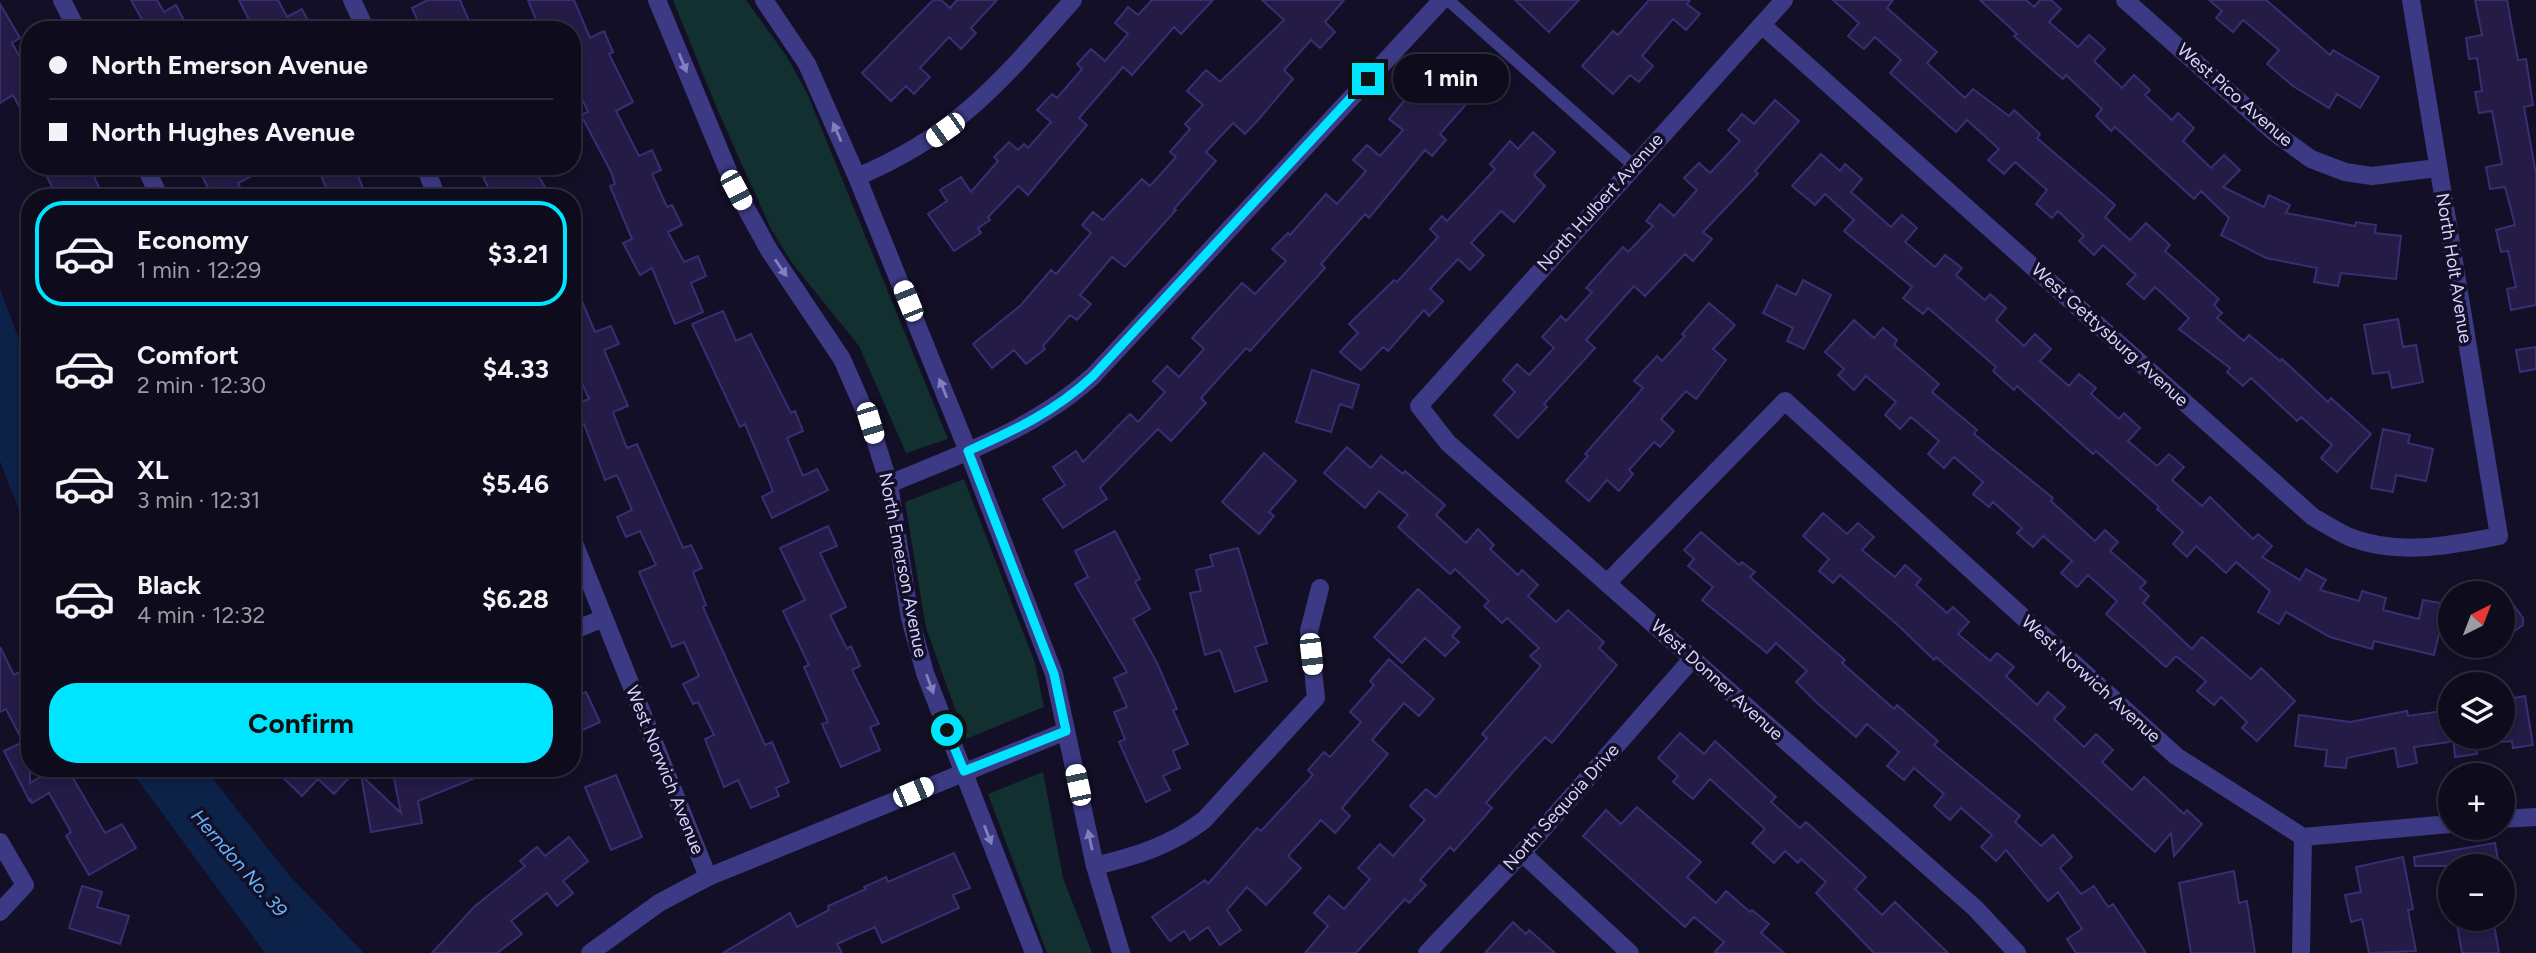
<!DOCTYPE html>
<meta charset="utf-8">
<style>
:root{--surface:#0e0b1c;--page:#171425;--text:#f1f3f6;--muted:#9b9ba3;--line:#2e2b3b;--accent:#00e5ff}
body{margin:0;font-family:Figtree,sans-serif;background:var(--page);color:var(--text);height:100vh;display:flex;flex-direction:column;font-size:26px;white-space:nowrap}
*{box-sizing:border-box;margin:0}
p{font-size:23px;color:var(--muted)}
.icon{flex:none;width:38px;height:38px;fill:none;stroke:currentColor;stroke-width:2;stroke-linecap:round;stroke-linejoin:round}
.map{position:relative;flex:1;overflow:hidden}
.panel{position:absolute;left:21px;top:189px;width:560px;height:588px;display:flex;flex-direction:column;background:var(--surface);border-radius:28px;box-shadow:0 4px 10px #0003,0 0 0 2px var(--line)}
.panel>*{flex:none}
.banner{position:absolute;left:21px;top:21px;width:560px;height:154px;border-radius:28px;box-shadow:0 4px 10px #0003,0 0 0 2px var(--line);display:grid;align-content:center;height:154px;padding:0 28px;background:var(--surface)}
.needle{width:46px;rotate:42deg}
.tools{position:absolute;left:2438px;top:581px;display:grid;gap:14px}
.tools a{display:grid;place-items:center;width:77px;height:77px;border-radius:50%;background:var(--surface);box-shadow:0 4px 10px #0003,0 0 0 2px var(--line);font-size:35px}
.end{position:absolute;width:32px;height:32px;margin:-16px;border:9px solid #00e5ff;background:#111;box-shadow:0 0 0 4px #111}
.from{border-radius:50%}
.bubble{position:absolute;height:49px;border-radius:24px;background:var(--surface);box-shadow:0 4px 10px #0003,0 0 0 2px var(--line);font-size:23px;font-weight:700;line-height:49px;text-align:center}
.car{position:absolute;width:21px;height:42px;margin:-21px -10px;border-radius:9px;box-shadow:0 0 5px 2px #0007;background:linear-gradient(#fff 24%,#345 0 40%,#fff 0 76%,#345 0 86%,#fff 0)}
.banner b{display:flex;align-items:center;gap:24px;height:66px;font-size:26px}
.banner b+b{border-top:2px solid var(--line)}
.banner i{width:18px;height:18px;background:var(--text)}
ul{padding:12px 0 0;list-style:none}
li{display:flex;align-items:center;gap:21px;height:105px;margin:0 14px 10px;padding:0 14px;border:4px solid transparent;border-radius:28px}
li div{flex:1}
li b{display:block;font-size:26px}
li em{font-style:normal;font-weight:700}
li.on{border-color:var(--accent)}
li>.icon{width:63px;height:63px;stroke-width:1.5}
.action{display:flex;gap:14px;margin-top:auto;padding:14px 28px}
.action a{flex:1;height:80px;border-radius:28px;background:var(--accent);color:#111;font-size:28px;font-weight:700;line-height:80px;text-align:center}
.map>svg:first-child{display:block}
.green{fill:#12302f}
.water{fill:#0c2248}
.building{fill:#241b47;stroke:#3b2d73;stroke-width:2}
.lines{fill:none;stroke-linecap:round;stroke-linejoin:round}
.service{stroke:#3d3a85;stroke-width:12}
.minor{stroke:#3d3a85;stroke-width:18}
.tertiary{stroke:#3d3a85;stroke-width:18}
.oneway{fill:#837fbc}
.route{stroke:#00e5ff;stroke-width:9}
.labels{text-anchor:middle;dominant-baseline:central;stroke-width:7;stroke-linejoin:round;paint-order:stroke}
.street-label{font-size:18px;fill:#d9d4ff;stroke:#130f26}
.water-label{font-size:19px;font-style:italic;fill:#62b6ff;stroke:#130f26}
</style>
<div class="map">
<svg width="2536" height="953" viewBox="0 0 2536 953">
<rect width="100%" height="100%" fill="#130f26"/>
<path class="green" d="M673 0H746L787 57 807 93 948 439 906 453 859 346 792 263 771 229 718 111Z
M964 479 1035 663 1044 707 966 739 926 628 905 502Z
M1043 772 1063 878 1092 953H1047L988 794Z"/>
<path class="water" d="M0 289 30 368V539L0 461Z
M129 768H204L289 875 364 953H265Z"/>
<path class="building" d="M131 0H157L164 12 176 5 189 30H131L144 23Z
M239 0H278L287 17 302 9 313 30H254Z
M428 0H460L473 30H422L412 8Z
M528 0H574L590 38 604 31 613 52 609 54 633 102 616 111 639 156 652 150 661 170 652 174 667 207 672 205 682 225 668 232 684 262 698 256 706 276 691 283 703 312 675 324 652 268 640 275 623 243 632 239 610 186 615 184 611 172 581 115 588 112 572 76V30H540Z
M933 0H941L950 8 957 0H997L971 28 976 33 961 49 949 37 920 68 930 77 914 94 906 86 891 101 862 73Z
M1152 0H1213L1181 34 1174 27 1132 75 1123 67 1079 118 1087 125 1028 195 1018 186 988 217 990 220 978 228 981 233 954 251 928 214 947 201 940 190 961 177 971 192 998 161 994 157 1009 142 1018 150 1024 144 1028 148 1051 122 1037 110 1052 94 1057 98 1082 69 1077 64 1091 49 1105 61 1128 34 1115 23 1128 7 1138 15Z
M1262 0H1344L1325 22 1335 32 1320 48 1311 40 1284 70 1293 79 1259 119 1245 134 1233 123 1206 152 1216 161 1174 209 1176 210 1125 267 1112 257 1080 295 1091 304 1077 320 1070 315 1043 346 1045 349 1026 364 1014 350 992 368 973 344 1021 305 1051 270 1056 274 1091 233 1082 225 1093 212 1103 220 1142 179 1150 186 1176 157 1170 152 1190 129 1185 124 1203 105 1187 91 1206 70 1220 82 1284 20Z
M1515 0H1579L1549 32Z
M1649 0H1690L1687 4 1700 14 1686 30 1673 19 1642 56 1653 66 1639 82 1630 75 1613 94 1582 66 1613 31 1618 35Z
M1833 0H1893L1887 8 1937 52 1927 63 1965 98 1973 89 2009 116 2014 110 2040 134 2037 138 2115 205 2105 217 2130 240 2146 223 2170 245 2165 251 2219 299 2214 305 2222 313 2217 318 2244 341 2249 335 2280 361 2282 359 2328 402 2331 398 2371 434 2337 472 2321 458 2332 445 2301 417 2297 421 2251 378 2243 386 2227 372 2230 368 2179 329 2189 318 2155 287 2144 299 2127 284 2136 275 2103 245 2094 255 2079 241 2084 236 2058 211 2052 218 2036 204 2047 190 2015 162 2004 174 1988 160 1999 149 1967 120 1956 132 1890 73 1901 60 1875 37 1864 49 1848 36 1859 23Z
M1980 0H2026L2034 7 2040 0H2051L2061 9 2049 22 2078 47 2089 35 2105 49 2094 61 2122 88 2134 75 2150 90 2145 95 2172 120 2178 113 2194 128 2183 141 2211 168 2224 155 2240 170 2223 187 2264 207 2269 195 2290 205 2286 213 2355 226 2356 222 2376 225 2375 233 2401 236 2396 279 2341 273 2338 286 2314 282 2317 268 2266 258 2221 235 2229 218 2201 191 2194 199 2115 127 2111 131 2096 116 2102 109 2066 75 2063 79 2014 36 2017 34Z
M2209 0H2266L2330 55 2333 50 2379 77 2360 108 2337 94 2329 108 2293 86 2267 64 2279 50 2243 20 2233 32 2216 18 2222 11Z
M2475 0H2507L2518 60 2526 59 2533 105 2524 107 2536 174V305L2511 310 2507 289 2516 287 2508 251 2501 252 2496 230 2515 225 2505 187 2490 189 2486 167 2502 164 2492 111 2479 113 2475 92 2482 91 2477 58 2469 59 2466 38 2482 35Z
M0 4 20 38 12 43 30 75V126L13 95 0 103Z
M1459 65 1482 86 1440 134 1446 140 1432 156 1425 150 1369 218 1365 214 1321 264 1325 268 1250 351 1246 348 1201 398 1206 403 1171 441 1158 429 1100 488 1107 499 1063 528 1043 499 1065 485 1053 467 1076 451 1083 462 1130 414 1138 422 1165 392 1153 381 1167 366 1179 377 1204 349 1192 338 1242 283 1255 294 1286 261 1272 249 1288 233 1290 235 1326 194 1337 204 1366 171 1353 160 1367 145 1380 156 1403 130 1389 119 1403 102 1425 79 1437 90Z
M1775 100 1799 121 1755 171 1758 174 1703 232 1712 239 1693 261 1685 254 1645 296 1634 286 1586 340 1595 348 1544 404 1547 407 1518 438 1494 415 1515 392 1503 380 1517 364 1529 375 1554 348 1542 337 1561 316 1566 321 1592 292 1586 288 1623 247 1628 252 1653 226 1646 221 1660 204 1674 216 1697 190 1684 178 1699 163 1710 173 1740 141 1728 130 1742 114 1754 124Z
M1533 132 1555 152 1534 175 1545 186 1514 222 1501 211 1471 243 1484 255 1470 270 1458 259 1430 289 1443 301 1429 316 1424 310 1388 351 1383 347 1361 370 1340 352 1358 333 1349 324 1394 280 1397 282 1438 237 1430 229 1442 216 1447 221 1495 169 1490 164 1510 141 1518 149Z
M1821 154 1840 171 1845 164 1862 179 1851 192 1891 227 1902 215 1917 228 1905 242 1935 267 1945 255 1962 268 1956 275 1985 300 1990 294 2006 308 1996 320 2024 346 2035 334 2051 349 2040 361 2069 386 2079 374 2096 388 2091 394 2119 419 2124 413 2140 428 2128 441 2157 466 2169 454 2184 467 2172 480 2202 506 2210 497 2253 539 2258 534 2272 546 2262 557 2300 580 2306 569 2326 580 2320 590 2359 601 2362 591 2386 598 2383 610 2419 619 2423 600 2446 604 2434 655 2374 641 2372 649 2330 637 2286 612 2279 624 2258 612 2270 591 2236 562 2226 573 2196 546 2187 557 2173 544 2183 532 2157 509 2159 507 2096 451 2093 454 2017 386 2014 390 1993 371 1996 367 1928 308 1923 314 1903 298 1912 287 1844 231 1854 220 1825 194 1815 205 1792 186Z
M42 166H89L104 198H57Z
M197 166H271L238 183 245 198H213Z
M329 166H354L367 198H330L319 170Z
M478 166H532L552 198H493Z
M572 278 595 332 611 326 619 344 604 350 628 406 613 412 627 448 637 444 683 548 691 545 702 568 693 572 706 605 703 607 765 745 772 742 789 782 776 788 779 796 751 808 738 780 724 787 705 739 714 735 698 702 693 704 683 684 699 676 684 642 672 647 639 572 656 565 640 531 626 537 617 517 632 510 617 475 605 480 584 424 582 425 573 405 589 399 572 360Z
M1803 280 1831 295 1804 349 1787 341 1793 328 1763 313 1777 285 1796 295Z
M1709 303 1735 325 1713 349 1726 360 1696 399 1686 391 1661 419 1674 431 1660 447 1654 442 1629 470 1633 474 1619 491 1607 480 1589 501 1566 481 1588 456 1585 454 1643 388 1634 381 1657 356 1662 361 1685 336 1682 334Z
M723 311 736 341 751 334 791 413 795 411 803 431 787 438 803 476 817 469 828 490 772 518 762 497 773 491 745 424 740 427 692 324Z
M2398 319 2403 347 2416 345 2423 382 2392 388 2389 372 2373 374 2364 325Z
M1854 320 1874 338 1883 328 1897 340 1894 345 1939 384 1932 392 1977 430 1974 434 2053 498 2051 501 2095 541 2105 530 2118 542 2110 551 2146 582 2140 588 2149 596 2143 603 2192 649 2202 637 2251 679 2261 668 2295 701 2257 741 2242 728 2247 722 2221 697 2214 705 2197 691 2206 681 2176 656 2166 667 2106 614 2117 601 2088 575 2077 587 2061 573 2072 561 2043 536 2033 547 2017 533 2022 528 1993 502 1989 507 1973 494 1983 482 1954 457 1944 468 1928 454 1939 441 1911 417 1900 429 1885 415 1896 402 1866 376 1854 390 1838 375 1844 369 1825 352Z
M2536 347V369L2520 372 2516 350Z
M1312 370 1359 385 1352 408 1340 404 1331 432 1296 422Z
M2383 429 2410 435 2408 443 2433 449 2426 481 2396 475 2393 492 2371 488Z
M1347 447 1371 468 1381 456 1403 474 1405 471 1445 505 1436 515 1466 543 1478 529 1494 545 1490 549 1518 575 1522 570 1538 585 1528 596 1556 622 1568 610 1604 642 1599 648 1617 665 1552 743 1545 737 1519 765 1486 803 1492 808 1454 851 1450 847 1420 880 1426 885 1409 903 1405 899 1356 953H1305L1328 926 1314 913 1329 896 1344 909 1370 879 1358 868 1380 844 1393 856 1425 820 1410 806 1426 789 1436 797 1487 738 1482 734 1541 666 1530 656 1539 648 1507 618 1502 623 1484 606 1489 601 1455 569 1450 574 1398 527 1408 515 1379 491 1365 508 1324 473Z
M1264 453 1296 481 1269 512 1274 516 1259 534 1222 502Z
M1823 513 1847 534 1858 523 1874 537 1862 550 1895 577 1905 565 1921 579 1916 585 1947 613 1953 607 1969 622 1958 634 1990 661 1997 653 2014 667 2006 676 2037 705 2048 692 2065 707 2054 719 2084 747 2096 734 2113 750 2102 762 2132 790 2144 777 2184 814 2187 810 2202 824 2174 856 2171 833 2155 852 2033 741 1936 657 1934 660 1901 628 1840 575 1833 583 1819 571 1829 559 1803 536Z
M828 526 837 546 820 553 846 607 830 615 847 649 851 646 860 666 852 670 879 724 870 727 880 750 841 767 822 724 828 722 804 667 809 665 783 611 805 600 780 548Z
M1115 531 1140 579 1135 582 1150 609 1133 619 1157 663 1177 709 1173 710 1188 744 1173 751 1180 768 1163 776 1170 790 1146 802 1119 742 1125 739 1114 712 1127 707 1114 678 1127 672 1075 584 1088 577 1075 551Z
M1701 532 1739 565 1742 562 1755 572 1750 577 1845 660 1842 663 1894 709 1897 705 1938 741 1934 745 2020 816 2015 822 2041 846 2053 835 2072 857 2060 868 2081 894 2094 886 2108 907 2113 904 2146 953H2076L2067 939 2082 929 2058 892 2048 901 2006 850 1996 861 1981 847 1992 835 1961 808 1950 820 1934 806 1944 794 1914 768 1904 780 1887 766 1899 752 1867 724 1856 737 1816 702 1796 682 1807 671 1776 643 1767 653 1702 600 1713 587 1688 566 1694 559 1684 550Z
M1238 548 1267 643 1255 647 1267 681 1235 692 1220 650 1205 655 1190 593 1201 591 1196 570 1213 566 1210 555Z
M1418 589 1460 627 1452 636 1459 642 1445 656 1425 638 1402 663 1374 637Z
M2502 589 2523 618V625L2502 640Z
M0 647 14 675 30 667V783L55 768H67L105 833 122 824 136 848 89 875 66 836 71 832 49 793 32 803 30 798V802L4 751 23 742 6 709 0 712Z
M1389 659 1434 699 1419 716 1404 703 1372 740 1388 754 1342 808 1350 816 1335 833 1321 820 1288 856 1301 868 1266 905 1247 887 1227 910 1241 930 1220 945 1208 927 1190 940 1184 931 1170 941 1152 917 1205 880 1208 884 1257 828 1261 831 1313 775 1308 770 1324 752 1330 757 1361 722 1350 712 1374 685 1370 681Z
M586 692 600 722 572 735V698Z
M2525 696 2533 745 2513 748 2512 741 2502 742V700Z
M2450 710V742L2414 747 2417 763 2398 767 2395 748 2347 758 2346 768 2325 766 2327 750 2295 746 2299 715 2350 722 2407 711 2408 716Z
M1680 733 1704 754 1715 741 1776 797 1771 802 1800 828 1806 822 1866 877 1855 889 1882 915 1895 902 1948 953H1874L1816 893 1826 882 1801 859 1798 863 1785 851 1774 863 1752 843 1765 829 1710 779 1693 799 1673 782 1678 776 1658 758Z
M2453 737H2475L2477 754 2455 757Z
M273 768H358L334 794 318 779 302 796Z
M392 768H497V769L418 801 422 823 371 832 361 775 401 813Z
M616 775 642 837 611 850 585 787Z
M1637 807 1701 862 1687 877 1716 903 1726 891 1750 912 1752 910 1769 924 1761 933 1784 953H1714L1724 942 1694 917 1685 927 1583 836 1606 810 1621 824Z
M569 837 588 861 563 881 573 893 557 906 547 893 511 921 522 934 497 953H432L474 907 525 866 520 861 537 847 545 856Z
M2495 843 2499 866H2415L2414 857Z
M954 853 970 888 953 895 959 908 882 943 875 927 837 944 842 953H723L790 913 797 927 829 910 828 906 866 889 864 887 886 877 888 882Z
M2403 857 2413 909 2408 910 2416 951 2369 953 2362 919 2351 922 2345 895 2361 892 2356 867Z
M2234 871 2239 903 2247 901 2255 953H2191L2179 883Z
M82 886 102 892 97 907 129 916 120 944 69 928Z
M2456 919H2493L2499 953H2462Z
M1513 922 1526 934 1529 930 1555 953H1485Z"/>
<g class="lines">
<path class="service" d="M1448 0 1633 165"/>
<path class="minor" d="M62 0 77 30
M352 0 366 30
M1784 0 1419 406 1448 443 1975 908 2017 953
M2125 0 2275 133 2311 159 2345 172 2372 176 2437 168
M1762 25 2313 517C2326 524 2339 533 2352 538 2400 556 2451 545 2499 536L2411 0
M145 166 160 198
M425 166 437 198
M857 177C959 134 1002 80 1073 0
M889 484C961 454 1035 429 1093 376L1442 0
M572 538 708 877
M1608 582 1785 401 2176 756 2303 837 2450 824
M572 631 604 618
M2502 819 2536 817
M0 842 25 885 0 912
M1522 853 1630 953
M1095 866C1136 856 1170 846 1204 820L1316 698 1309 631 1320 588
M1427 953 1522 853 1693 658
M2301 953 2303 837"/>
<path class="tertiary" d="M657 0 736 190 769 250 842 359 870 423 889 484 910 618 925 673 1034 953
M764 0 807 64 857 177 968 451 1054 674 1095 866 1121 953
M590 953 659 903 708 877 1066 731"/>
</g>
<defs><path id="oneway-solid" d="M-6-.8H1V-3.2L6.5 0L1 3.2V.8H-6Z" transform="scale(1.75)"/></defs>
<g class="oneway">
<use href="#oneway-solid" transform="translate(683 63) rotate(68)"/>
<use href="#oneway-solid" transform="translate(837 132) rotate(-114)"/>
<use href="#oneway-solid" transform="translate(781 268) rotate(55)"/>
<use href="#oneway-solid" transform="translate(943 388) rotate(-112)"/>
<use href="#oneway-solid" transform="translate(930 684) rotate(70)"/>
<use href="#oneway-solid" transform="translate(988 835) rotate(69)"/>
<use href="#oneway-solid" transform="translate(1090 840) rotate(-102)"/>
</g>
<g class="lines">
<path class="route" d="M947 730 964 771 1066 731 1054 674 968 451C1015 430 1056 411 1093 376L1368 79"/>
</g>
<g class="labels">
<g class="street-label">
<text transform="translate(2235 95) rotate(41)">West Pico Avenue</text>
<text transform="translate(1600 202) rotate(-48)">North Hulbert Avenue</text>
<text transform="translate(2454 268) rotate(81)">North Holt Avenue</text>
<text transform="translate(2110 335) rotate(42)">West Gettysburg Avenue</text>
<text transform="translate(903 565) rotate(79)">North Emerson Avenue</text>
<text transform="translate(2091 679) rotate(42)">West Norwich Avenue</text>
<text transform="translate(1717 680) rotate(42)">West Donner Avenue</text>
<text transform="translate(665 770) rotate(68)">West Norwich Avenue</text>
<text transform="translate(1561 807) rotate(-48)">North Sequoia Drive</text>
</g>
<g class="water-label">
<text transform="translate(239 863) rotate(49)">Herndon No. 39</text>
</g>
</g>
</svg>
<div class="tools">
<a><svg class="needle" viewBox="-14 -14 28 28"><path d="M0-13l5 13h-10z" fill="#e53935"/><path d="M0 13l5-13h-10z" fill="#9b9ba3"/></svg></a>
<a><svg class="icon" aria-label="layers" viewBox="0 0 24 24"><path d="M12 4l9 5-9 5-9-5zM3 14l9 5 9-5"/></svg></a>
<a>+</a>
<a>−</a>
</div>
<i class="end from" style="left:947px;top:730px"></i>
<i class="end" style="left:1368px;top:79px"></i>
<div class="bubble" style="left:1393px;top:54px;width:116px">1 min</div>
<i class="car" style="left:945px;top:130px;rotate:234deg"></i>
<i class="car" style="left:736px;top:190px;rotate:152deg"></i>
<i class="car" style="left:908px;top:301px;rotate:338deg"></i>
<i class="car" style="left:870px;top:423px;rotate:163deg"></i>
<i class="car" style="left:1311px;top:654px;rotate:174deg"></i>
<i class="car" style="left:1078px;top:785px;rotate:348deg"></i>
<i class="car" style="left:913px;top:792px;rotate:67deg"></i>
<div class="banner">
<b><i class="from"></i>North Emerson Avenue</b>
<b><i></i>North Hughes Avenue</b>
</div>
<section class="panel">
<ul>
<li class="on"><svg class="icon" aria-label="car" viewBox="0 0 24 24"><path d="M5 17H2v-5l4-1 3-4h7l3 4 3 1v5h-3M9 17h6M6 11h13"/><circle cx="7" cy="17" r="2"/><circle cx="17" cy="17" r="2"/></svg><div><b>Economy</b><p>1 min · 12:29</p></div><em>$3.21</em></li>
<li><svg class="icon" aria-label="car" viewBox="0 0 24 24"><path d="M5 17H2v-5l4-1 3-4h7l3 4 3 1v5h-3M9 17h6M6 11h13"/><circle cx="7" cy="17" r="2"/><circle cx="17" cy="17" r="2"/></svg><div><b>Comfort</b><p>2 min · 12:30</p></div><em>$4.33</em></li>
<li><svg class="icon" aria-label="car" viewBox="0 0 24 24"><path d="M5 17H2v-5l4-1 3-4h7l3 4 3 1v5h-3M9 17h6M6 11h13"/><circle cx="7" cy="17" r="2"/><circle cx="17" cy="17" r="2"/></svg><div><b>XL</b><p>3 min · 12:31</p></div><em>$5.46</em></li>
<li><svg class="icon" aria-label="car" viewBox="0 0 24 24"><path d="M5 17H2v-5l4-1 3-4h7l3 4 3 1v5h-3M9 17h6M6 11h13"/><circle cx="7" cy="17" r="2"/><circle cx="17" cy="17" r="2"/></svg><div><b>Black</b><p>4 min · 12:32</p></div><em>$6.28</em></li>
</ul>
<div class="action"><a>Confirm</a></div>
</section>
</div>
